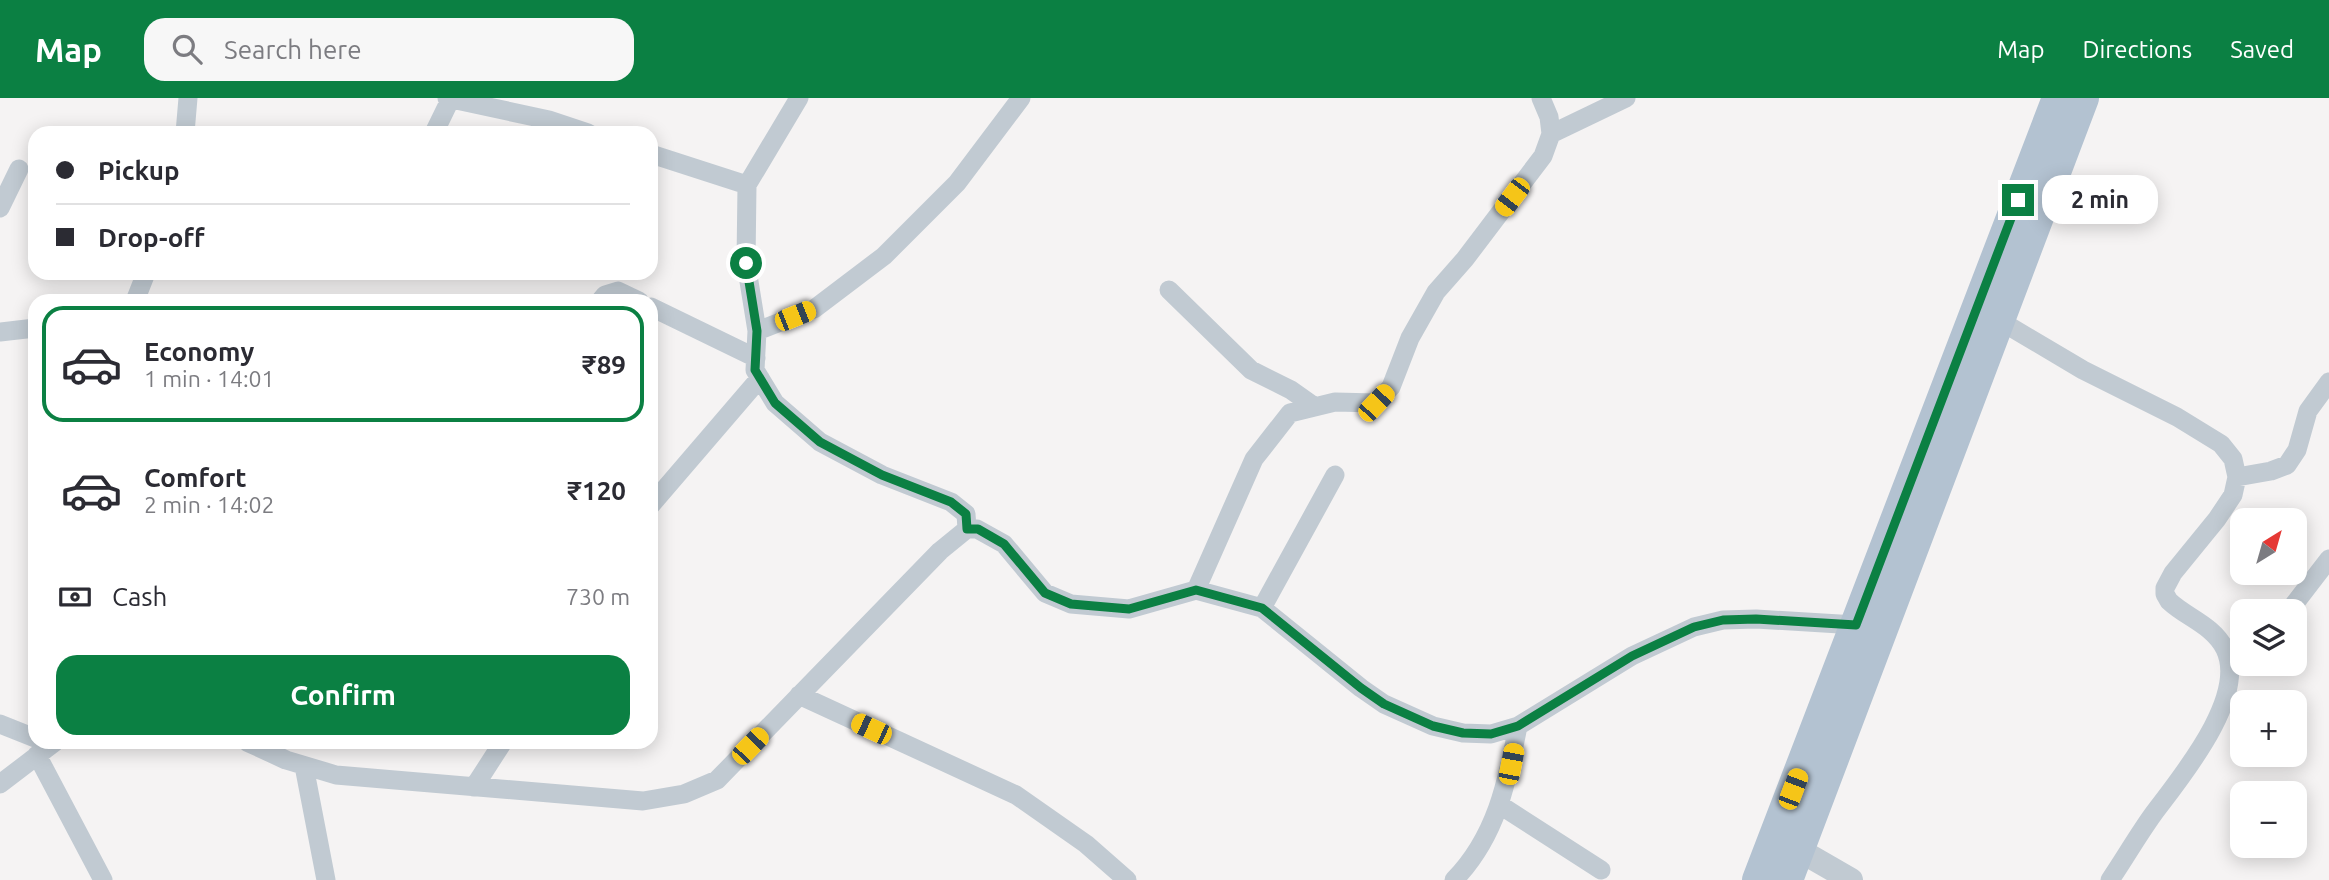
<!DOCTYPE html>
<meta charset="utf-8">
<style>
:root{--surface:#fff;--page:#f7f7f7;--text:#2b2b33;--muted:#7c7c81;--line:#e1e1e2;--accent:#0b8043}
body{margin:0;font-family:Ubuntu,sans-serif;background:var(--page);color:var(--text);height:100vh;display:flex;flex-direction:column;font-size:26px;white-space:nowrap}
*{box-sizing:border-box;margin:0}
p{font-size:23px;color:var(--muted)}
.icon{flex:none;width:38px;height:38px;fill:none;stroke:currentColor;stroke-width:2;stroke-linecap:round;stroke-linejoin:round}
.map{position:relative;flex:1;overflow:hidden}
.side{position:absolute;left:28px;top:196px;width:630px;height:455px;display:flex;flex-direction:column;background:var(--surface);border-radius:21px;box-shadow:0 4px 18px #0003}
.side>*{flex:none}
.guide{position:absolute;left:28px;top:28px;width:630px;height:154px;border-radius:21px;box-shadow:0 4px 18px #0003;display:grid;align-content:center;height:154px;padding:0 28px;background:var(--surface)}
.needle{width:46px;rotate:37deg}
.fabs{position:absolute;left:2230px;top:410px;display:grid;gap:14px}
.fabs a{display:grid;place-items:center;width:77px;height:77px;border-radius:14px;background:var(--surface);box-shadow:0 4px 18px #0003;font-size:35px}
.end{position:absolute;width:32px;height:32px;margin:-16px;border:9px solid #0b8043;background:#fff;box-shadow:0 0 0 4px #fff}
.from{border-radius:50%}
.bubble{position:absolute;height:49px;border-radius:21px;background:var(--surface);box-shadow:0 4px 18px #0003;font-size:23px;font-weight:600;line-height:49px;text-align:center}
.car{position:absolute;width:21px;height:42px;margin:-21px -10px;border-radius:9px;box-shadow:0 0 5px 2px #0007;background:linear-gradient(#f5c518 24%,#345 0 40%,#f5c518 0 76%,#345 0 86%,#f5c518 0)}
.guide b{display:flex;align-items:center;gap:24px;height:66px;font-size:26px}
.guide b+b{border-top:2px solid var(--line)}
.guide i{width:18px;height:18px;background:var(--text)}
ul{padding:12px 0 0;list-style:none}
li{display:flex;align-items:center;gap:21px;height:116px;margin:0 14px 10px;padding:0 14px;border:4px solid transparent;border-radius:21px}
li div{flex:1}
li b{display:block;font-size:26px}
li em{font-style:normal;font-weight:600}
li.selected{border-color:var(--accent)}
li>.icon{width:63px;height:63px;stroke-width:1.5}
.pay{display:flex;align-items:center;gap:18px;height:77px;padding:0 28px;font-size:26px}
.pay p{margin-inline-start:auto}
.action{display:flex;gap:14px;margin-top:auto;padding:14px 28px}
.action a{flex:1;height:80px;border-radius:21px;background:var(--accent);color:#fff;font-size:28px;font-weight:600;line-height:80px;text-align:center}
header{display:flex;align-items:center;gap:42px;box-sizing:border-box;height:98px;padding:0 35px;background:var(--accent);color:#fff}
header strong{font-size:33px}
nav{display:flex;gap:38px;margin-inline-start:auto;font-size:24px}
.search{width:490px;height:63px;background:var(--page);display:flex;align-items:center;gap:18px;box-sizing:border-box;padding:0 24px;border-radius:21px;color:var(--muted);font-size:26px}
.map>svg:first-child{display:block}
.lines{fill:none;stroke-linecap:round;stroke-linejoin:round}
.minor{stroke:#c1cad2;stroke-width:19}
.tertiary{stroke:#c1cad2;stroke-width:24}
.primary{stroke:#b3c2d1;stroke-width:32}
.route{stroke:#0b8043;stroke-width:9}
</style>
<header>
<strong>Map</strong>
<div class="search"><svg class="icon" aria-label="search" viewBox="0 0 24 24"><circle cx="10" cy="10" r="6"/><path d="M15 15l6 6"/></svg>Search here</div>
<nav><a>Map</a><a>Directions</a><a>Saved</a></nav>
</header>
<div class="map">
<svg width="2329" height="782" viewBox="0 0 2329 782">
<rect width="100%" height="100%" fill="#f5f3f3"/>
<g class="lines">
<path class="minor" d="M447 0 549 22 588 35
M799 0 747 87 746 165 757 233 755 272 775 305 820 344 882 377 951 404 966 416 967 431
M185 35 188 0
M434 35 450 2
M1551 36 1626 0
M651 56 747 87
M0 110 19 71
M1169 192 1251 272 1291 292 1315 309
M135 203 146 175
M600 203 605 197 618 193 639 203
M651 209 756 260
M1997 221 2083 272 2177 319 2221 346 2233 361 2237 379 2233 397 2217 421 2173 475 2165 490V496L2169 503C2187 520 2213 527 2225 551 2248 599 2181 679 2154 715 2138 737 2125 760 2110 782
M757 233 814 211 884 158 957 85 1021 0
M0 234 35 230
M2237 379 2271 373 2287 367 2297 352 2308 313 2329 284
M651 407 760 280
M1196 492 1254 361 1290 315 1335 304 1376 305 1391 289 1410 240 1436 194 1465 161 1543 58 1551 36 1549 19 1541 0
M1262 510 1335 377
M2289 513 2329 461
M799 597 1016 697 1086 746 1127 782
M0 626 35 640
M247 644 286 662 336 677 643 703 684 696 717 682 940 453 967 431H977L1004 446 1045 495 1071 506 1129 511 1196 492 1262 510 1361 590 1384 606 1433 628 1463 635 1491 636 1518 628 1632 558 1694 529 1723 522 1756 521 1856 527
M37 657 103 782
M304 668 326 782
M0 686 55 644
M474 689 503 644
M1500 707 1601 772
M1454 782C1496 739 1507 685 1518 628"/>
<path class="tertiary" d="M1799 752 1851 782"/>
<path class="primary" d="M1758 782 2058 0
M1787 782 2083 0"/>
</g>
<g class="lines">
<path class="route" d="M746 165 757 233 755 272 775 305 820 344 882 377 951 404 966 416 967 431H978L1004 446 1045 495 1071 506 1129 511 1196 492 1262 510 1361 590 1384 606 1433 628 1463 635 1491 636 1518 628 1632 558 1694 529 1723 522 1756 521 1856 527 2018 102"/>
</g>
</svg>
<div class="fabs">
<a><svg class="needle" viewBox="-14 -14 28 28"><path d="M0-13l5 13h-10z" fill="#e53935"/><path d="M0 13l5-13h-10z" fill="#7c7c81"/></svg></a>
<a><svg class="icon" aria-label="layers" viewBox="0 0 24 24"><path d="M12 4l9 5-9 5-9-5zM3 14l9 5 9-5"/></svg></a>
<a>+</a>
<a>−</a>
</div>
<i class="end from" style="left:746px;top:165px"></i>
<i class="end" style="left:2018px;top:102px"></i>
<div class="bubble" style="left:2042px;top:77px;width:116px">2 min</div>
<i class="car" style="left:1512px;top:99px;rotate:217deg"></i>
<i class="car" style="left:795px;top:218px;rotate:68deg"></i>
<i class="car" style="left:1376px;top:305px;rotate:43deg"></i>
<i class="car" style="left:871px;top:631px;rotate:295deg"></i>
<i class="car" style="left:750px;top:648px;rotate:44deg"></i>
<i class="car" style="left:1511px;top:666px;rotate:11deg"></i>
<i class="car" style="left:1793px;top:691px;rotate:21deg"></i>
<div class="guide">
<b><i class="from"></i>Pickup</b>
<b><i></i>Drop-off</b>
</div>
<section class="side">
<ul>
<li class="selected"><svg class="icon" aria-label="car" viewBox="0 0 24 24"><path d="M5 17H2v-5l4-1 3-4h7l3 4 3 1v5h-3M9 17h6M6 11h13"/><circle cx="7" cy="17" r="2"/><circle cx="17" cy="17" r="2"/></svg><div><b>Economy</b><p>1 min · 14:01</p></div><em>₹89</em></li>
<li><svg class="icon" aria-label="car" viewBox="0 0 24 24"><path d="M5 17H2v-5l4-1 3-4h7l3 4 3 1v5h-3M9 17h6M6 11h13"/><circle cx="7" cy="17" r="2"/><circle cx="17" cy="17" r="2"/></svg><div><b>Comfort</b><p>2 min · 14:02</p></div><em>₹120</em></li>
</ul>
<div class="pay"><svg class="icon" aria-label="cash" viewBox="0 0 24 24"><path d="M3 7h18v10H3z"/><circle cx="12" cy="12" r="2"/></svg>Cash<p>730 m</p></div>
<div class="action"><a>Confirm</a></div>
</section>
</div>
